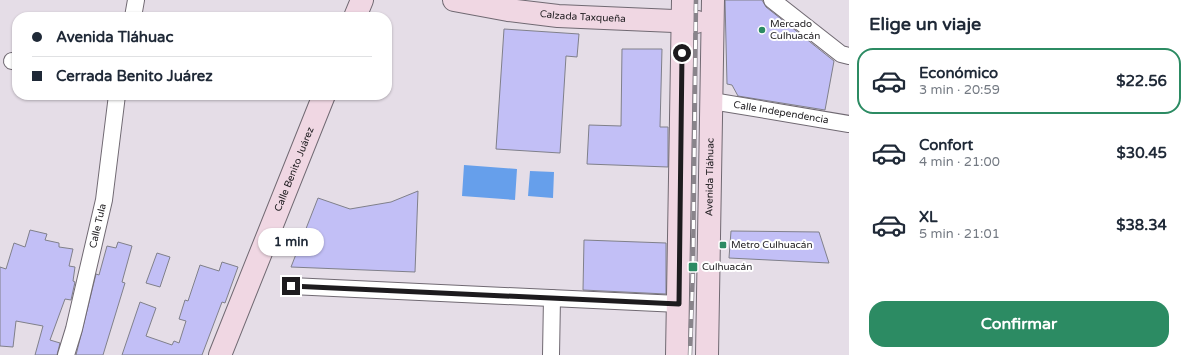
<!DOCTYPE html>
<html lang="es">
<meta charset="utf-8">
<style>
:root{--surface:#fff;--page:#f6f6f7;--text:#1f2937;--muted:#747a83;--line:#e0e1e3;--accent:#2c8b63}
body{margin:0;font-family:"Varela Round",sans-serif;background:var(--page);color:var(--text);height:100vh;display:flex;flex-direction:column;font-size:15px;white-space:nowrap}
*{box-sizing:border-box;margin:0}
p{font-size:13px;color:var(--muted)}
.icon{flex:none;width:22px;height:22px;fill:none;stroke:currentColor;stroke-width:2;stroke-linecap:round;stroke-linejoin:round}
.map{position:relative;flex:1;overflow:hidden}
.side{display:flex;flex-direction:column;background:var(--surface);width:340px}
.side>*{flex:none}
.hud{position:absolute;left:12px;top:12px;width:380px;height:88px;border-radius:16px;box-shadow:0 1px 3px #0004;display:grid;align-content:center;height:88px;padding:0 20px;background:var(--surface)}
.end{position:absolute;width:18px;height:18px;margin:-9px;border:5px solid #1d1b1e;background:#fff;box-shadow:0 0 0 2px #fff}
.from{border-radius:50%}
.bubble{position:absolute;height:28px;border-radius:14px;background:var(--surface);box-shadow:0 1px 3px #0004;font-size:13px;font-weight:700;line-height:28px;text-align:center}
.hud b{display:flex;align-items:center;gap:14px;height:38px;font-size:15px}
.hud b+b{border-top:1px solid var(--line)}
.hud i{width:10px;height:10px;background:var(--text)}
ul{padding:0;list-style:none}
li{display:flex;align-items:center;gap:12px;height:66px;margin:0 8px 6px;padding:0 12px;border:2px solid transparent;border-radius:16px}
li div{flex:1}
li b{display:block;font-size:15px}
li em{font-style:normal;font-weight:700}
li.on{border-color:var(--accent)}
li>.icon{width:36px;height:36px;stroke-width:1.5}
h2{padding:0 20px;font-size:18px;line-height:48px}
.action{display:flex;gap:8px;margin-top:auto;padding:8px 20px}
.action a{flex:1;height:46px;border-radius:16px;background:var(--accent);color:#fff;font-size:16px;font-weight:700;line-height:46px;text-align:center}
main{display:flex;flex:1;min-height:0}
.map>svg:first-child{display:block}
.water{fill:#669feb}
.building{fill:#c2bff6;stroke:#80808a}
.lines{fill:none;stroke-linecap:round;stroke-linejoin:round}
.street-casing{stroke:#706972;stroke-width:18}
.secondary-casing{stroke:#706972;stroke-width:24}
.street{stroke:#fff;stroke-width:16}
.secondary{stroke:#f0d7e3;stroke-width:22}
.rail-casing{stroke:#89848b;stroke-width:4.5}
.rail{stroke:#fff;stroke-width:3;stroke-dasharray:9;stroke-linecap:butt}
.route{stroke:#1d1b1e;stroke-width:5}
.poi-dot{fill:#2c8b63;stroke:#fff;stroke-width:1.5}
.labels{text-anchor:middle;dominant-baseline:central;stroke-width:4;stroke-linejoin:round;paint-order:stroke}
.street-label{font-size:10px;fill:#1d1b1e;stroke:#fff}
.poi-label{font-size:10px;fill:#1d1b1e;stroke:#fff;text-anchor:start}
</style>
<main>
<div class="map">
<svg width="849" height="355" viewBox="0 0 849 355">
<rect width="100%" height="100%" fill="#e5dde7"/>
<path class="water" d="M464 165 517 169 515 200 462 196Z
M530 171 554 172 553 198 528 196Z"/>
<path class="building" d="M725 0H762L766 7 834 61 825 110 738 96 732 85 727 84Z
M504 29 579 34 577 57 566 56 560 153 496 149Z
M622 49H662L660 127H668V167L587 164 589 125 621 126Z
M418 191 415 272 291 267 318 198 350 209 391 202Z
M30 230 47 234 45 240 59 243V247L73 249 69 266 75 267 73 281 75 282 71 300 65 299 50 340 60 343 57 355H35L43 326 16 321 13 347 0 346V267L6 269 14 243 25 247Z
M731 231 819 232 829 263 729 258Z
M584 240 666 243V294L583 290Z
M118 242 132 246 122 282 125 283 103 355H76L96 274 99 275 107 246 116 248Z
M157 253 170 257 160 287 146 283Z
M222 262 238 267 225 303 222 302 202 355H122L140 302 156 308 146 336 172 345 174 341 179 343 186 321 179 319 185 300 188 301 200 265 219 271Z"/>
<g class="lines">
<defs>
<g id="street">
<path d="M772 0 841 54 849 56"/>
<path d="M133 17 136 0"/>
<path d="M12 61 17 62"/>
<path id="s1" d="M712 101 849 124"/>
<path d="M291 286 679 304"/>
<path id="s2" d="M66 355 74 329 104 200 117 95"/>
<path d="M551 355 552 298"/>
</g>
<g id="secondary">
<path id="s3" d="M454 0 508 10 558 16 697 22"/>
<path d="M355 17 362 0"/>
<path id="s4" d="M220 355 324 95"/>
<path d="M677 355 683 0"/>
<path id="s5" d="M707 355 713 0"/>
</g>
</defs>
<use href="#street" class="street-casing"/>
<use href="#secondary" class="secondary-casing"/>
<use href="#street" class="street"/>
<use href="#secondary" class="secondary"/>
<defs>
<path id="rail" d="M690 355 693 267 696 0"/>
</defs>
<use href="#rail" class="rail-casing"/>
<use href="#rail" class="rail"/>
</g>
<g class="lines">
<path class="route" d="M291 286 679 304 682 53"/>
</g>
<g class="poi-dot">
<circle cx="762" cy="30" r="4"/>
<rect x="719" y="241" width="8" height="8" rx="2"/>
<rect x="688" y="262" width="10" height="10" rx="2"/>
</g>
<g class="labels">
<g class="street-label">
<text stroke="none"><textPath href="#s3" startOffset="130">Calzada Taxqueña</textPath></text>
<text stroke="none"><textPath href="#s1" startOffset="70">Calle Independencia</textPath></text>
<text stroke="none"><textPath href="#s4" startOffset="200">Calle Benito Juárez</textPath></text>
<text stroke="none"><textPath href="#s5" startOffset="178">Avenida Tláhuac</textPath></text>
<text stroke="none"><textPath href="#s2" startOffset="133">Calle Tula</textPath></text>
</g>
<g class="poi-label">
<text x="770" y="24">Mercado<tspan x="770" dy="12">Culhuacán</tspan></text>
<text x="731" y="245">Metro Culhuacán</text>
<text x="702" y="267">Culhuacán</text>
</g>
</g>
</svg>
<i class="end from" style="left:682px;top:53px"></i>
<i class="end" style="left:291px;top:286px"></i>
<div class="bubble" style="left:258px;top:228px;width:66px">1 min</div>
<div class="hud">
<b><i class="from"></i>Avenida Tláhuac</b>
<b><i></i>Cerrada Benito Juárez</b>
</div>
</div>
<section class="side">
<h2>Elige un viaje</h2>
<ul>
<li class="on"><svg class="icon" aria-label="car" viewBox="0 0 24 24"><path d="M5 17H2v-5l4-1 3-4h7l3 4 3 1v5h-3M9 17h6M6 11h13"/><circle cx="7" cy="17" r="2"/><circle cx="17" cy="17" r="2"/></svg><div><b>Económico</b><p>3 min · 20:59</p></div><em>$22.56</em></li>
<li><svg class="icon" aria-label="car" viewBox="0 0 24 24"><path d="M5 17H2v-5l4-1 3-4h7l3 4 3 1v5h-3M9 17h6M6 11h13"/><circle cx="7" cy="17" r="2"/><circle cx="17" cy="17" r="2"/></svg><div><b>Confort</b><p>4 min · 21:00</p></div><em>$30.45</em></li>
<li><svg class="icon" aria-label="car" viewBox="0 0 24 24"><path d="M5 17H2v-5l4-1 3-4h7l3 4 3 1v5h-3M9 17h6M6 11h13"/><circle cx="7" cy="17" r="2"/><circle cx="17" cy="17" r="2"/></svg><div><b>XL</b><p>5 min · 21:01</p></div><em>$38.34</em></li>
</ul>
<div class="action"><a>Confirmar</a></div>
</section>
</main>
